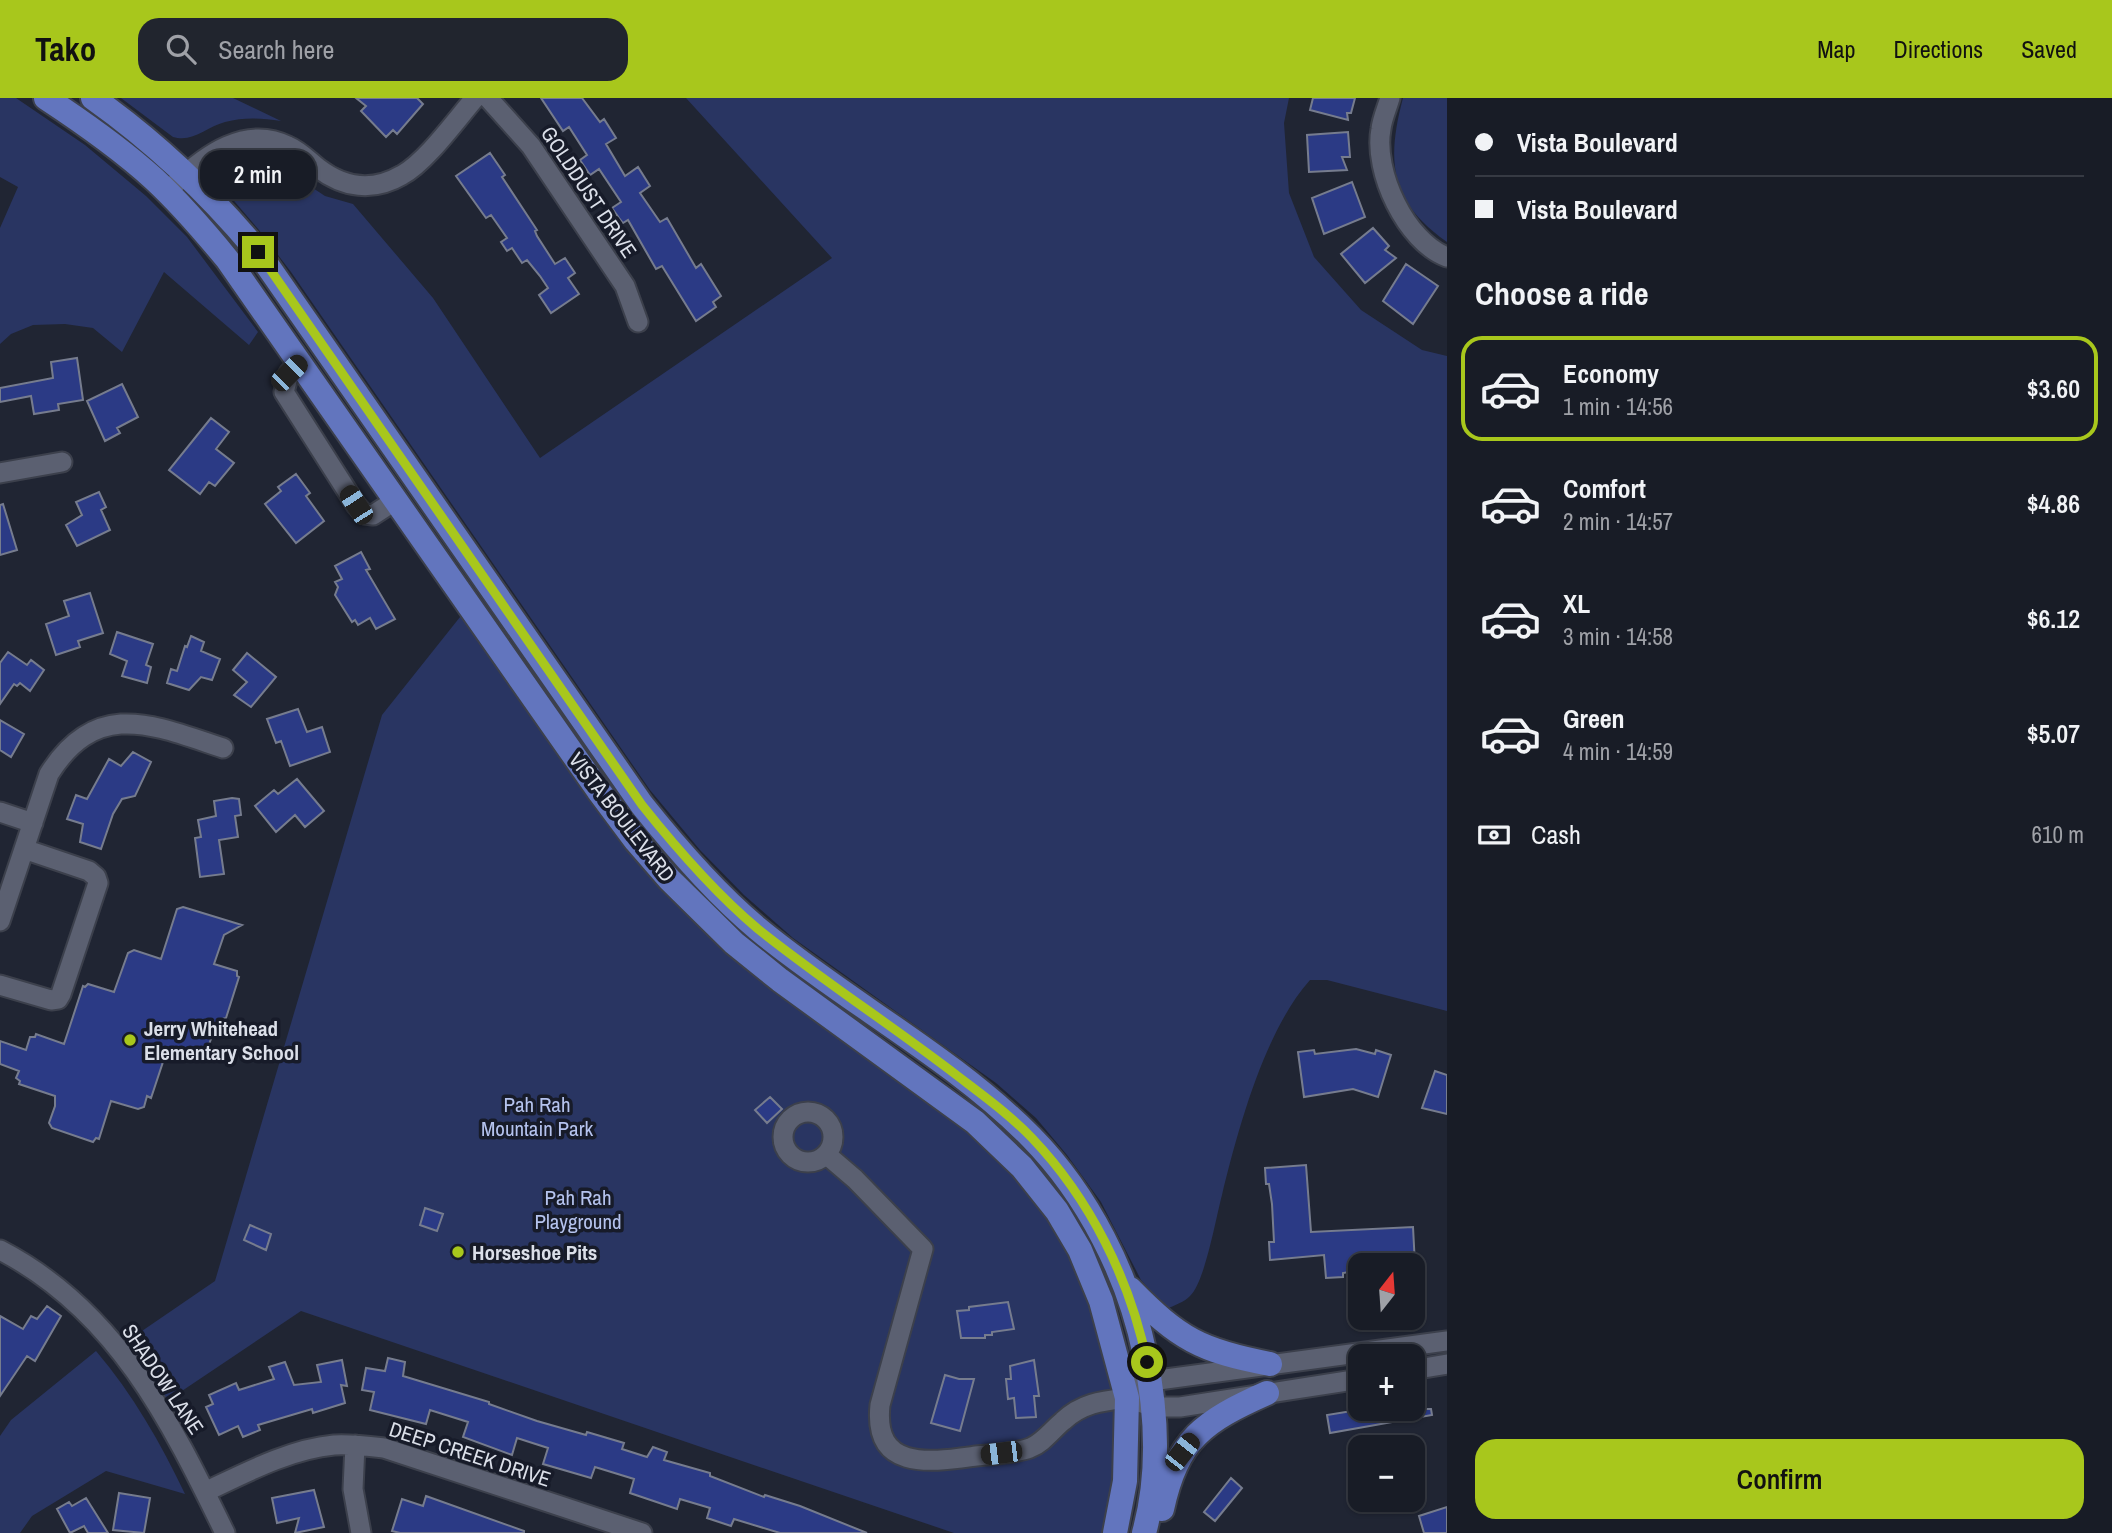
<!DOCTYPE html>
<meta charset="utf-8">
<style>
:root{--surface:#181c26;--page:#21252e;--text:#f1f3f6;--muted:#9fa1a7;--line:#363a43;--accent:#a8c71c}
body{margin:0;font-family:"Archivo Narrow",sans-serif;background:var(--page);color:var(--text);height:100vh;display:flex;flex-direction:column;font-size:26px;white-space:nowrap}
*{box-sizing:border-box;margin:0}
p{font-size:23px;color:var(--muted)}
.icon{flex:none;width:38px;height:38px;fill:none;stroke:currentColor;stroke-width:2;stroke-linecap:round;stroke-linejoin:round}
.map{position:relative;flex:1;overflow:hidden}
.panel{display:flex;flex-direction:column;background:var(--surface);width:665px}
.panel>*{flex:none}
.hud{display:grid;align-content:center;height:154px;padding:0 28px;background:var(--surface)}
.needle{width:46px;rotate:17deg}
.controls{position:absolute;left:1348px;top:1155px;display:grid;gap:14px}
.controls a{display:grid;place-items:center;width:77px;height:77px;border-radius:14px;background:var(--surface);box-shadow:0 2px 5px #0004,0 0 0 2px var(--line);font-size:35px}
.end{position:absolute;width:32px;height:32px;margin:-16px;border:9px solid #a8c71c;background:#111;box-shadow:0 0 0 4px #111}
.from{border-radius:50%}
.bubble{position:absolute;height:49px;border-radius:21px;background:var(--surface);box-shadow:0 2px 5px #0004,0 0 0 2px var(--line);font-size:23px;font-weight:600;line-height:49px;text-align:center}
.car{position:absolute;width:21px;height:42px;margin:-21px -10px;border-radius:9px;box-shadow:0 0 5px 2px #0007;background:linear-gradient(#222 24%,#8ab4d8 0 40%,#222 0 76%,#8ab4d8 0 86%,#222 0)}
.hud b{display:flex;align-items:center;gap:24px;height:66px;font-size:26px}
.hud b+b{border-top:2px solid var(--line)}
.hud i{width:18px;height:18px;background:var(--text)}
ul{padding:0;list-style:none}
li{display:flex;align-items:center;gap:21px;height:105px;margin:0 14px 10px;padding:0 14px;border:4px solid transparent;border-radius:21px}
li div{flex:1}
li b{display:block;font-size:26px}
li em{font-style:normal;font-weight:600}
li.selected{border-color:var(--accent)}
li>.icon{width:63px;height:63px;stroke-width:1.5}
h2{padding:0 28px;font-size:32px;line-height:84px}
.pay{display:flex;align-items:center;gap:18px;height:77px;padding:0 28px;font-size:26px}
.pay p{margin-inline-start:auto}
.primary-button{display:flex;gap:14px;margin-top:auto;padding:14px 28px}
.primary-button a{flex:1;height:80px;border-radius:21px;background:var(--accent);color:#111;font-size:28px;font-weight:600;line-height:80px;text-align:center}
header{display:flex;align-items:center;gap:42px;box-sizing:border-box;height:98px;padding:0 35px;background:var(--accent);color:#111}
header strong{font-size:33px}
nav{display:flex;gap:38px;margin-inline-start:auto;font-size:24px}
.search{width:490px;height:63px;background:var(--page);display:flex;align-items:center;gap:18px;box-sizing:border-box;padding:0 24px;border-radius:21px;color:var(--muted);font-size:26px}
main{display:flex;flex:1;min-height:0}
.map>svg:first-child{display:block}
.green{fill:#293562}
.building{fill:#2b3a85;stroke:#767c8e;stroke-width:2}
.lines{fill:none;stroke-linecap:round;stroke-linejoin:round}
.minor-casing{stroke:#3c404c;stroke-width:23}
.major-casing{stroke:#3c404c;stroke-width:28}
.minor{stroke:#5b6071;stroke-width:19}
.major{stroke:#6275be;stroke-width:24}
.route{stroke:#a8c71c;stroke-width:9}
.poi-dot{fill:#a8c71c;stroke:#171b29;stroke-width:2.5}
.labels{text-anchor:middle;dominant-baseline:central;stroke-width:7;stroke-linejoin:round;paint-order:stroke}
.street-label{font-size:21px;fill:#dbdfe9;stroke:#171b29}
.poi-label{font-size:21px;font-weight:bold;fill:#dbdfe9;stroke:#171b29;text-anchor:start}
.park-label{font-size:21px;fill:#b5c3ee;stroke:#171b29}
</style>
<header>
<strong>Tako</strong>
<div class="search"><svg class="icon" aria-label="search" viewBox="0 0 24 24"><circle cx="10" cy="10" r="6"/><path d="M15 15l6 6"/></svg>Search here</div>
<nav><a>Map</a><a>Directions</a><a>Saved</a></nav>
</header>
<main>
<div class="map">
<svg width="1447" height="1435" viewBox="0 0 1447 1435">
<rect width="100%" height="100%" fill="#202533"/>
<path class="green" d="M0 0H16L85 47 146 98 187 139 258 234 249 247 164 174 122 254 93 230 65 226 33 227 11 236 0 246V130L18 89 0 79Z
M121 0H233L281 23C261 20 244 19 225 24 206 29 193 45 173 39Z
M686 0H1289L1284 25 1289 95 1314 159 1361 212 1422 252 1447 258V913L1327 882H1310C1265 932 1238 1031 1222 1097 1216 1119 1205 1184 1190 1198 1185 1204 1174 1207 1167 1211L1141 1182 1101 1104 1067 1057 1036 1020 996 985 793 840 744 797 700 752 650 692 291 174 259 132 223 90 221 79 226 67 235 59H266L325 98 353 106 433 200 540 360 832 160Z
M1403 0H1447V144C1390 104 1386 64 1403 0Z
M468 509 652 764 957 1013 1062 1122 1122 1277 1117 1435H954L301 1213 161 1307 120 1248 215 1183 382 617Z
M96 1253C133 1296 161 1346 185 1396L106 1373 32 1418 20 1435H0V1338L11 1322Z"/>
<path class="building" d="M356 0H417L423 6 397 36 393 32 386 39 361 13 366 8Z
M541 0H582L600 24 604 21 616 40 606 46 625 78 638 69 650 88 640 95 660 124 667 120 696 170 701 166 721 198 713 204 716 209 696 223 662 168 656 171 628 122 623 125 619 120 612 110 621 104 599 71 590 77 580 62 587 57 569 29 563 33Z
M1313 0H1355L1351 15H1347L1348 22 1310 12Z
M1348 34 1350 59H1342L1347 72 1309 74 1307 37Z
M490 55 505 77 502 79 537 132 535 133 537 138 555 166 565 160 575 175 568 180 579 196 551 215 539 197 548 190 540 178 527 162 522 165 512 150 507 153 501 144 507 140 491 117 486 120 456 78Z
M1352 84 1365 119 1324 136 1312 100Z
M1373 130 1389 148 1385 152 1396 160 1365 185 1341 156Z
M1406 166 1438 188 1413 226 1383 203Z
M77 260 83 302 58 306 59 312 34 316 31 298 0 304V290L53 280 51 264Z
M122 286 138 319 117 330 120 335 105 343 87 303Z
M211 320 229 334 216 351 234 365 215 388 209 384 200 396 169 372Z
M296 376 310 395 306 398 324 423 296 445 265 406 281 393 278 389Z
M99 394 106 409 101 412 110 432 77 448 66 427 82 417 76 404Z
M3 406 17 452 0 457V407Z
M361 454 370 471 366 472 395 521 376 531 370 520 358 527 355 522 352 524 335 497 338 489 335 484 342 481 335 468Z
M90 495 103 535 78 543 80 549 56 557 46 526 69 518 64 503Z
M117 534 153 546 146 567 151 569 147 585 122 578 127 563 110 556Z
M191 538 204 544 201 553 220 561 212 582 201 579 189 592 167 585 171 571 177 573 185 548 187 549Z
M8 554 27 567 31 562 44 572 30 593 20 585 17 588 14 586 0 606V565Z
M247 555 276 579 251 609 234 597 247 584 233 572Z
M298 611 307 634 322 629 330 654 290 668 281 643 276 645 267 621Z
M0 622 24 636 11 659 0 652Z
M133 654 151 664 135 698 122 701 113 716 101 751 80 744 83 726 67 721 76 697 87 701 109 661 121 668Z
M297 681 324 713 305 729 295 717 276 734 255 708 274 692 278 696Z
M232 700 239 701 241 717 235 718 238 739 219 742 224 776 200 779 195 740 201 739 198 722 216 718 214 703Z
M183 809 242 827 224 837 214 866 237 873V878L239 879 226 920 218 922 204 960 201 959 200 962 167 952 151 1000 147 998 144 1009 138 1011 111 1003 99 1041 96 1040 93 1044 52 1030 49 1025 55 1008V998L19 986 20 983 16 980 19 973 0 966V943L26 952 30 939H35L36 936 64 946 83 888 85 889 88 886 114 894 128 855 134 852 161 861 177 811Z
M1356 951 1375 956 1376 952 1391 957 1378 999 1353 991 1304 999 1298 954 1314 952 1315 956Z
M1435 973 1447 977V1016L1422 1010Z
M770 999 782 1011 767 1025 755 1012Z
M1306 1067 1311 1134 1413 1129 1415 1167H1360V1172L1343 1175V1179L1326 1180 1324 1157 1270 1162 1269 1144H1274L1272 1106 1269 1086H1266L1265 1070Z
M425 1110 443 1116 437 1133 420 1127Z
M250 1127 271 1136 266 1152 244 1142Z
M1008 1204 1014 1231 992 1234V1237H985V1240H961L957 1213 969 1212V1209Z
M47 1208 61 1218 35 1263 27 1258 0 1298V1218L23 1231 31 1218 37 1221Z
M388 1260 405 1264 403 1278 489 1304V1306L537 1323 586 1337 587 1334 624 1345 622 1351 647 1359 653 1349 667 1354 664 1362 710 1375V1378L764 1399 765 1397 800 1408 867 1435H780L734 1421 731 1428 707 1420 710 1410 680 1401 677 1411 630 1395 634 1381 595 1369 591 1380 543 1366 548 1350 517 1340 512 1357 463 1339 468 1324 430 1312 426 1326 370 1312 374 1294 362 1292 366 1270 385 1273Z
M342 1262 347 1288 341 1287 345 1305 313 1315 312 1311 258 1327 260 1332 243 1339 238 1328 219 1337 206 1309 213 1306 209 1297 236 1285 239 1292 274 1281 269 1269 285 1264 294 1287 321 1284 317 1267Z
M1034 1262 1039 1298H1034L1036 1319 1016 1320 1014 1300 1008 1301 1006 1281H1011L1010 1268Z
M945 1277 959 1281H974L960 1333 931 1325Z
M1364 1311H1431L1432 1317 1330 1335 1327 1317Z
M1231 1380 1242 1390 1215 1423 1204 1414Z
M314 1392 324 1429 295 1435 299 1420 277 1425 272 1400Z
M119 1395 150 1400 144 1435 113 1432Z
M426 1398 524 1433V1435H400L392 1433 402 1401 423 1408Z
M86 1400 108 1435H88L84 1428 70 1435 57 1411 69 1404 72 1408Z
M1447 1409V1435H1424L1419 1418Z"/>
<g class="lines">
<defs>
<path id="minor" d="M488 0 531 48 625 188 638 224
M1390 0C1387 10 1382 21 1381 31 1373 73 1406 144 1447 159
M175 86C205 57 246 27 288 48 300 53 308 62 318 70 344 90 373 94 402 77 426 64 456 22 475 0
M300 264 289 275 284 294 356 407 364 416 373 417 396 402
M0 375 62 364
M0 714 33 725
M0 823 49 676C97 600 153 627 223 650
M0 887 51 902 58 901 61 896 98 785 96 779 89 773 24 751
M783 1039a25 25 0 1 1 50 0a25 25 0 1 1-50 0Z
M827 1057 855 1081 923 1151 880 1307C873 1374 931 1364 976 1358 993 1356 1013 1356 1030 1350 1043 1345 1052 1332 1063 1323 1082 1305 1102 1303 1127 1300
M0 1152C116 1212 170 1322 225 1435
M1412 1272 1447 1266
M1137 1289 1151 1283 1447 1243
M1127 1300 1154 1309H1180L1360 1281
M355 1347 353 1391 361 1435
M205 1394C245 1375 290 1351 334 1347 351 1346 367 1348 384 1350L642 1435"/>
<path id="major" d="M46 0C84 25 121 51 154 81 181 106 204 133 227 161L598 692 636 743 669 781 734 845 780 882 975 1024 1022 1069 1057 1113 1080 1152 1101 1203 1127 1300 1125 1383 1115 1435
M93 0C155 44 209 95 258 154L642 707C677 751 715 795 758 831 845 903 952 959 1031 1039 1088 1097 1129 1178 1145 1257 1157 1315 1160 1377 1144 1435
M1130 1191C1179 1241 1201 1253 1270 1266
M1162 1411C1177 1341 1204 1323 1267 1295"/>
</defs>
<use href="#minor" class="minor-casing"/>
<use href="#major" class="major-casing"/>
<use href="#minor" class="minor"/>
<use href="#major" class="major"/>
</g>
<g class="lines">
<path class="route" d="M258 154 642 707C677 751 715 795 758 831 823 883 893 928 959 979 984 998 1010 1017 1032 1040 1090 1101 1130 1181 1147 1264"/>
</g>
<g class="poi-dot">
<circle cx="130" cy="942" r="7"/>
<circle cx="458" cy="1154" r="7"/>
</g>
<g class="labels">
<g class="street-label">
<text transform="translate(589 94) rotate(56)">GOLDDUST DRIVE</text>
<text transform="translate(622 719) rotate(52)">VISTA BOULEVARD</text>
<text transform="translate(163 1281) rotate(56)">SHADOW LANE</text>
<text transform="translate(470 1356) rotate(18)">DEEP CREEK DRIVE</text>
</g>
<g class="poi-label">
<text x="144" y="930">Jerry Whitehead<tspan x="144" dy="24">Elementary School</tspan></text>
<text x="472" y="1154">Horseshoe Pits</text>
</g>
<g class="park-label">
<text x="537" y="1006">Pah Rah<tspan x="537" dy="24">Mountain Park</tspan></text>
<text x="578" y="1099">Pah Rah<tspan x="578" dy="24">Playground</tspan></text>
</g>
</g>
</svg>
<div class="controls">
<a><svg class="needle" viewBox="-14 -14 28 28"><path d="M0-13l5 13h-10z" fill="#e53935"/><path d="M0 13l5-13h-10z" fill="#9fa1a7"/></svg></a>
<a>+</a>
<a>−</a>
</div>
<i class="end from" style="left:1147px;top:1264px"></i>
<i class="end" style="left:258px;top:154px"></i>
<div class="bubble" style="left:200px;top:52px;width:116px">2 min</div>
<i class="car" style="left:289px;top:275px;rotate:45deg"></i>
<i class="car" style="left:356px;top:407px;rotate:327deg"></i>
<i class="car" style="left:1182px;top:1354px;rotate:38deg"></i>
<i class="car" style="left:1001px;top:1355px;rotate:263deg"></i>
</div>
<section class="panel">
<div class="hud">
<b><i class="from"></i>Vista Boulevard</b>
<b><i></i>Vista Boulevard</b>
</div>
<h2>Choose a ride</h2>
<ul>
<li class="selected"><svg class="icon" aria-label="car" viewBox="0 0 24 24"><path d="M5 17H2v-5l4-1 3-4h7l3 4 3 1v5h-3M9 17h6M6 11h13"/><circle cx="7" cy="17" r="2"/><circle cx="17" cy="17" r="2"/></svg><div><b>Economy</b><p>1 min · 14:56</p></div><em>$3.60</em></li>
<li><svg class="icon" aria-label="car" viewBox="0 0 24 24"><path d="M5 17H2v-5l4-1 3-4h7l3 4 3 1v5h-3M9 17h6M6 11h13"/><circle cx="7" cy="17" r="2"/><circle cx="17" cy="17" r="2"/></svg><div><b>Comfort</b><p>2 min · 14:57</p></div><em>$4.86</em></li>
<li><svg class="icon" aria-label="car" viewBox="0 0 24 24"><path d="M5 17H2v-5l4-1 3-4h7l3 4 3 1v5h-3M9 17h6M6 11h13"/><circle cx="7" cy="17" r="2"/><circle cx="17" cy="17" r="2"/></svg><div><b>XL</b><p>3 min · 14:58</p></div><em>$6.12</em></li>
<li><svg class="icon" aria-label="car" viewBox="0 0 24 24"><path d="M5 17H2v-5l4-1 3-4h7l3 4 3 1v5h-3M9 17h6M6 11h13"/><circle cx="7" cy="17" r="2"/><circle cx="17" cy="17" r="2"/></svg><div><b>Green</b><p>4 min · 14:59</p></div><em>$5.07</em></li>
</ul>
<div class="pay"><svg class="icon" aria-label="cash" viewBox="0 0 24 24"><path d="M3 7h18v10H3z"/><circle cx="12" cy="12" r="2"/></svg>Cash<p>610 m</p></div>
<div class="primary-button"><a>Confirm</a></div>
</section>
</main>
